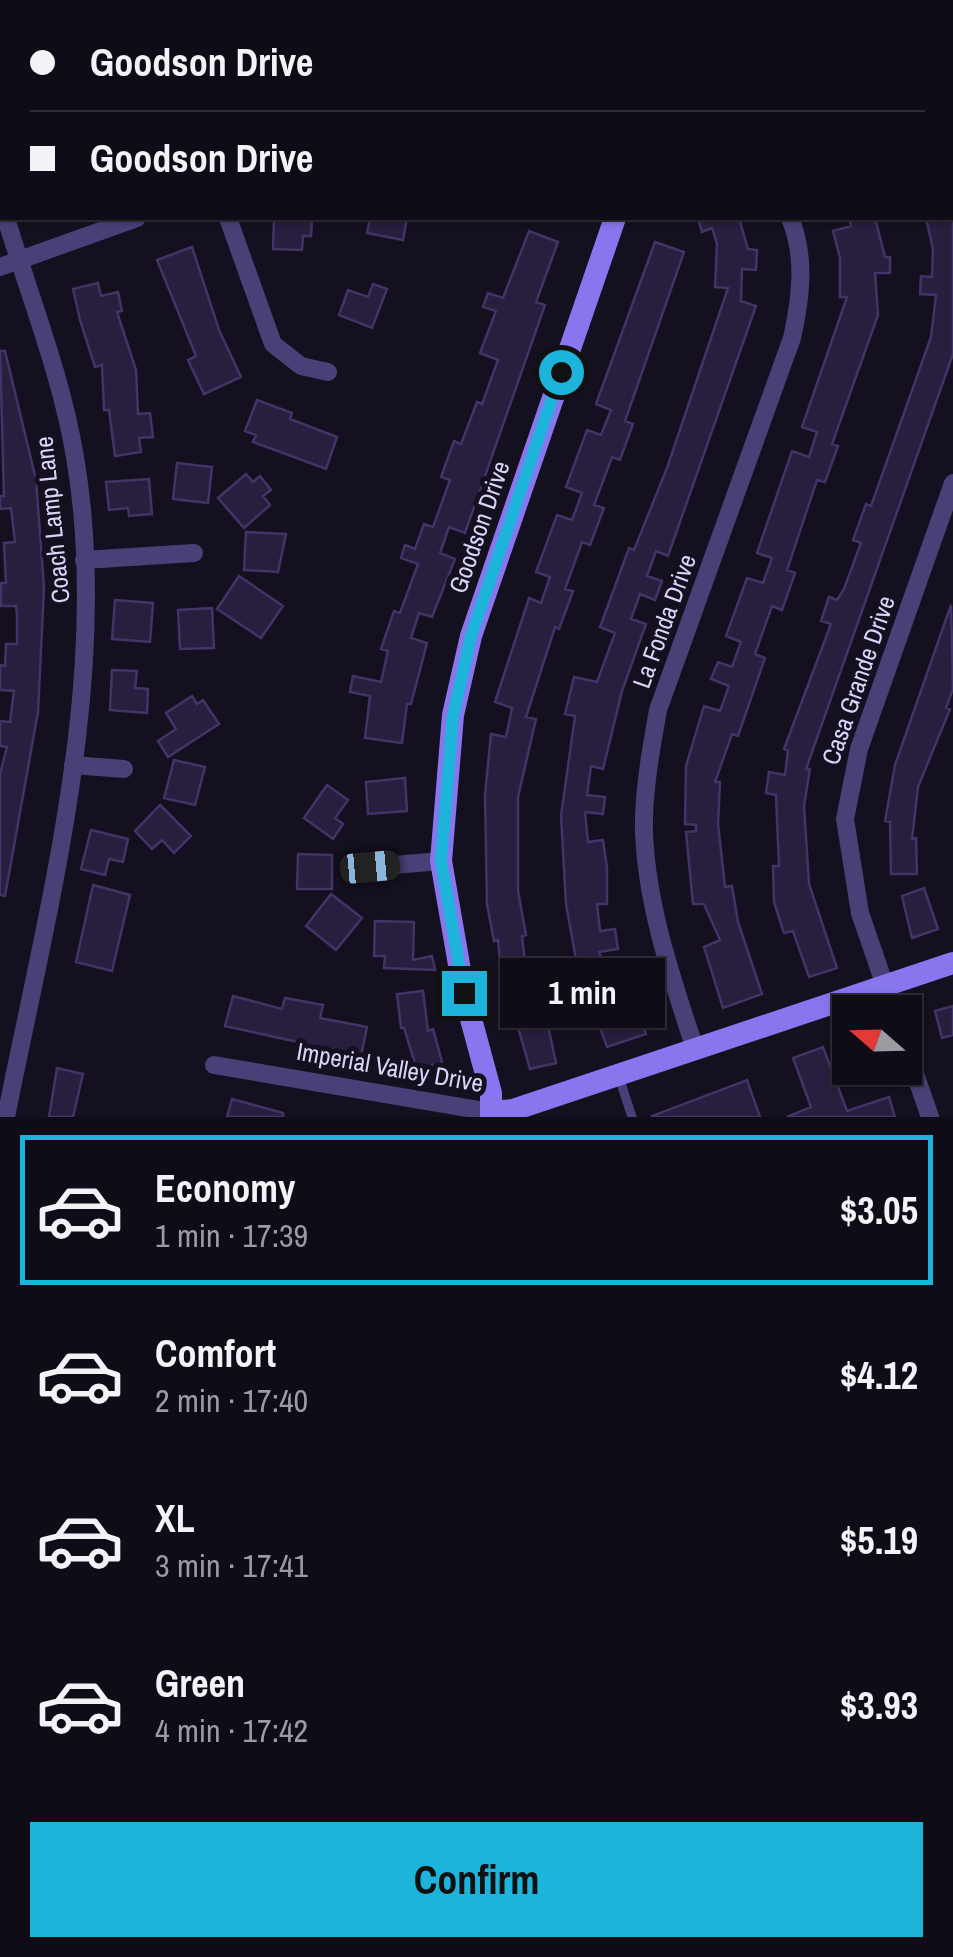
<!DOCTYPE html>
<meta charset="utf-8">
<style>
:root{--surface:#0f0c17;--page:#1d1a24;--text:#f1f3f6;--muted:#9b9ba1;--line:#2f2c36;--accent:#1db4dc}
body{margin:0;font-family:"Archivo Narrow",sans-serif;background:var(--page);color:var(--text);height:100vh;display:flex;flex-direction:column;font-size:38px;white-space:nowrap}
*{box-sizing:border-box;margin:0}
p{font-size:32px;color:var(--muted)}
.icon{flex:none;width:55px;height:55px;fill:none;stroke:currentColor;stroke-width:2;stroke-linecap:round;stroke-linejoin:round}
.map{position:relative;height:1117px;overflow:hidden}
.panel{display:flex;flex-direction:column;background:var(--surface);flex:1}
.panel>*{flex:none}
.banner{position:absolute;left:0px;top:0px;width:955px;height:220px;box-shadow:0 2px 8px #0004,0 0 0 2px var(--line);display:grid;align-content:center;height:220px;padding:0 30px;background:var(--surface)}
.needle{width:65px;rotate:290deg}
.tools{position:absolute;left:832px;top:995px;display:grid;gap:20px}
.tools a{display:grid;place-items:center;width:90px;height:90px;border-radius:0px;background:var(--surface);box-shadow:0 2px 8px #0004,0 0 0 2px var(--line);font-size:50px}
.end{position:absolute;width:45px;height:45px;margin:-22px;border:12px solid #1db4dc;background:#111;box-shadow:0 0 0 5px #111}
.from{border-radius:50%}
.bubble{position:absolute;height:70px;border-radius:0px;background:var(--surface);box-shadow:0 2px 8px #0004,0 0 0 2px var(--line);font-size:32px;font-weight:800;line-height:70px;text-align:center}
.car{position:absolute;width:30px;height:60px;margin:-30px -15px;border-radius:12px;box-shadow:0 0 8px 2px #0007;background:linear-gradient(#222 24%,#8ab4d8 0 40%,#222 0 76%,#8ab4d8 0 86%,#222 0)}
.banner b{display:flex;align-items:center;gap:35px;height:95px;font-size:38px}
.banner b+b{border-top:2px solid var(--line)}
.banner i{width:25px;height:25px;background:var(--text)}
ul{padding:18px 0 0;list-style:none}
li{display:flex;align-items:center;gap:30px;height:150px;margin:0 20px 15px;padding:0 10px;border:5px solid transparent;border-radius:0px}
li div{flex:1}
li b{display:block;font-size:38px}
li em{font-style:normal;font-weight:800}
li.current{border-color:var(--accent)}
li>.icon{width:90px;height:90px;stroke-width:1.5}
.primary-button{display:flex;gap:20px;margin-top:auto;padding:20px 30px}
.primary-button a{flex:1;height:115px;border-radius:0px;background:var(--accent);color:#111;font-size:40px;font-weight:800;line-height:115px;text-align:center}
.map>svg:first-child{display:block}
.building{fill:#281e3e;stroke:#433367;stroke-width:2.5}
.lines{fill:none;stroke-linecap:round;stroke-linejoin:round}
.lane{stroke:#494078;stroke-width:9}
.street{stroke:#494078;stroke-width:18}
.secondary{stroke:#8776ed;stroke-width:22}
.route{stroke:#1db4dc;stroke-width:12}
.labels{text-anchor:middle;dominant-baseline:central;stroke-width:10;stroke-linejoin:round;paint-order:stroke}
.street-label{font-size:25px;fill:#dcd3f9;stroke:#14101f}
</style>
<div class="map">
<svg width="953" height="1117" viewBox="0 0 953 1117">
<rect width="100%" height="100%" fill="#14101f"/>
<path class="building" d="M274 218H312L311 236H303L302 250 273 249Z
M370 218H407L403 240 367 233Z
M698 218H739L748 249 757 250 756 270 742 269 741 301 756 306 668 556 656 551 647 576 662 581 655 600 640 594 631 619 646 624 622 691 603 769 591 766 587 795 605 797 603 814 585 812 588 842 603 840 607 868V904H597L600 931 615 929 618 949 599 952 610 979 625 973 646 1034 607 1047 577 965 566 904 561 816 575 716 565 714 574 677 597 682 615 633 600 627 629 548 634 550 667 468 728 288 715 287 717 244 712 228 702 232Z
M849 218H875L885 257H890V273H875L878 315 832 444 838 446 825 482 817 480 787 570 795 573 782 610 772 606 755 654 765 658 738 736 732 734 715 782H720L718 824 725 887 732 886 738 922 762 994 723 1008 704 947 720 940 704 904H693L686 832 696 831V825L685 824 686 766 704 706 720 711 729 686 711 679 718 662 732 667 741 642 726 636 747 578 763 583 772 558 757 553 792 451 809 457 817 432 802 427 847 297H840V258L833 231 851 226Z
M926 218H953V354L806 769H810L804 806 809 884 837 968 809 977 793 931 784 933 774 902 773 866H779L776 795 766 793 769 772 785 775 788 751 784 749 831 624 821 621 829 597 837 600 844 589 861 543 853 540 866 504 871 506 931 337 936 295 920 294 921 276 932 277 933 249Z
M529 231 558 242 536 302 545 305 465 533 449 527 440 553 455 559 432 617 419 613 411 638 427 643 411 704H407L402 743 365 738 370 696 350 692 353 676 381 682 388 651 381 649 394 611 400 613 418 564 401 558 405 545 415 549 424 524 433 527 450 480 441 477 454 441 461 444 477 402 482 404 498 360 480 353 496 311 483 307 488 293 503 298Z
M655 242 684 252 625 421 633 424 620 460 612 457 594 505 604 508 590 545 582 542 565 589 573 591 559 629 555 627 526 717 536 719 518 797V891L526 935 522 936 527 979 502 982 498 940 494 941 487 904 485 795 491 734 506 737 512 708 495 702 529 598 541 603 550 577 536 572 557 515 572 520 582 493 566 487 587 430 601 435 611 410 596 404Z
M192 247 219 330 241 377 204 394 188 360 196 356 157 260Z
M98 283 101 296 118 292 122 311 117 312 136 370 138 414 150 413 153 437 139 438 141 452 115 456 109 410H104L102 365 95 367 80 320 73 289Z
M373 284 387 289 372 328 339 315 348 290 368 297Z
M0 351H5L36 480 44 587 38 712 5 896 0 895V774L7 747 0 746V721L10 722 14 691 0 690V665L5 666 6 644H17V615L16 606H1V583H6L4 543 15 542 11 508 0 509V496H4Z
M257 400 292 413 290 419 337 437 326 469 253 442 256 435 245 431Z
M177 463 212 467 208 503 173 499Z
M246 474 253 482 260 476 271 490 263 496 270 505 244 528 218 498Z
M149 479 152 514 129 516 128 508 109 510 106 482Z
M246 532 286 534 278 572 244 570Z
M239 576 283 606 261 638 217 609Z
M115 600 153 603 150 642 112 639Z
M951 605 953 689 946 708 950 709 918 787 912 839 916 838 917 874H891L890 822 885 821 895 765Z
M212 608 214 648 180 649 178 610Z
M112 670 137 671 135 688 148 689 147 713 110 710Z
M192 696 197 704 203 700 219 724 168 757 158 741 176 729 166 713Z
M174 760 205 767 195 805 164 798Z
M405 778 407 811 368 814 366 782Z
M327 785 348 800 335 818 343 824 333 839 304 818Z
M160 805 191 836 174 853 162 840 152 849 135 831Z
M91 830 128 839 123 862 109 859 105 875 81 869Z
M298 854 332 855V889H297Z
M93 885 130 895 112 971 76 962Z
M924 888 938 929 912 938 902 896Z
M331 894 362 918 336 950 306 926Z
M375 921 414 922 413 960 432 956 435 970 384 968 385 956H374Z
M546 980 558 1017 547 1021 556 1063 530 1069 514 1013 528 1008 521 988Z
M423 991 428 1031 433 1029 442 1062 417 1070 404 1028H401L397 994Z
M233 996 282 1009 285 998 323 1005 320 1018 367 1027 361 1056 225 1026Z
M953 1006V1035L942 1038 935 1011Z
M823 1047 847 1111 889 1097 895 1117H787L811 1107 793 1058Z
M57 1068 83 1074 73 1117H49Z
M747 1080 760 1117H652V1116Z
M232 1099 283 1113V1117H227Z"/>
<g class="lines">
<path class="lane" d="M619 1077 632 1117"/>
<path class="street" d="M171 0V2
M815 0 816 2
M6 218C30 298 61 374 75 457 112 674 48 905 6 1117
M228 218 273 344 301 366 328 372
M0 267 137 218
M84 560 194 553
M73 765 124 769
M371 867 441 861
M894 1012 860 913 845 819 859 749 953 483
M905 1045 930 1117
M695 1049C672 978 647 908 644 832 643 792 651 750 658 710L792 338C801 298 806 256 790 218
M214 1065 491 1112"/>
<path class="secondary" d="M952 69H953
M491 1112 513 1110 953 963
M491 1117V1093L464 993 441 861 453 715 471 636 615 218"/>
</g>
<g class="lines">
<path class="route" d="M464 993 441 861 453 716 471 636 561 372"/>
</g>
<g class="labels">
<g class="street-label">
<text transform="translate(52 520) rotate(-96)">Coach Lamp Lane</text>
<text transform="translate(479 527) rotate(-71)">Goodson Drive</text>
<text transform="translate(664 621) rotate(-70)">La Fonda Drive</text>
<text transform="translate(858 680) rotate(-71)">Casa Grande Drive</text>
<text transform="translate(390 1067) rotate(10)">Imperial Valley Drive</text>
</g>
</g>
</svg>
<div class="tools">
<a><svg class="needle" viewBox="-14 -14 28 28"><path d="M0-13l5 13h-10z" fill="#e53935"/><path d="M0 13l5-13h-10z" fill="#9b9ba1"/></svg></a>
</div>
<i class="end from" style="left:561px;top:372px"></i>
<i class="end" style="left:464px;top:993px"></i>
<div class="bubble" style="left:500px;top:958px;width:165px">1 min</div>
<i class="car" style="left:370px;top:867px;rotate:85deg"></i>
<div class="banner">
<b><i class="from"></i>Goodson Drive</b>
<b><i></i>Goodson Drive</b>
</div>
</div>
<section class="panel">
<ul>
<li class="current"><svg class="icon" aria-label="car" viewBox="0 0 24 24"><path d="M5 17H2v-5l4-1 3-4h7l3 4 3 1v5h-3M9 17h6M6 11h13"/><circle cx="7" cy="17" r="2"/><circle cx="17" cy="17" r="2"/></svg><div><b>Economy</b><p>1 min · 17:39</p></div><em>$3.05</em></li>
<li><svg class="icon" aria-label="car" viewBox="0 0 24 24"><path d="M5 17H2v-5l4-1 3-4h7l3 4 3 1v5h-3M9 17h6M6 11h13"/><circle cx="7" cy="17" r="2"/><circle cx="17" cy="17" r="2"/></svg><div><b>Comfort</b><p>2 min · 17:40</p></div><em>$4.12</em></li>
<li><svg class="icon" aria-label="car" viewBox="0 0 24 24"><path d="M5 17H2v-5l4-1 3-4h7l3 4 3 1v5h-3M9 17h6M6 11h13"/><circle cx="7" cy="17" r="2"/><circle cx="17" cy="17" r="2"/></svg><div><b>XL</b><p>3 min · 17:41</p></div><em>$5.19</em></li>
<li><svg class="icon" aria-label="car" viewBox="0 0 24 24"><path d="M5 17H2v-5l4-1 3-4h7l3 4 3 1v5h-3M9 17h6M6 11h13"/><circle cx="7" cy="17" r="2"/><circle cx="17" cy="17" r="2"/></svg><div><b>Green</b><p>4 min · 17:42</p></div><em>$3.93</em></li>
</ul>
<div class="primary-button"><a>Confirm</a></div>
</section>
